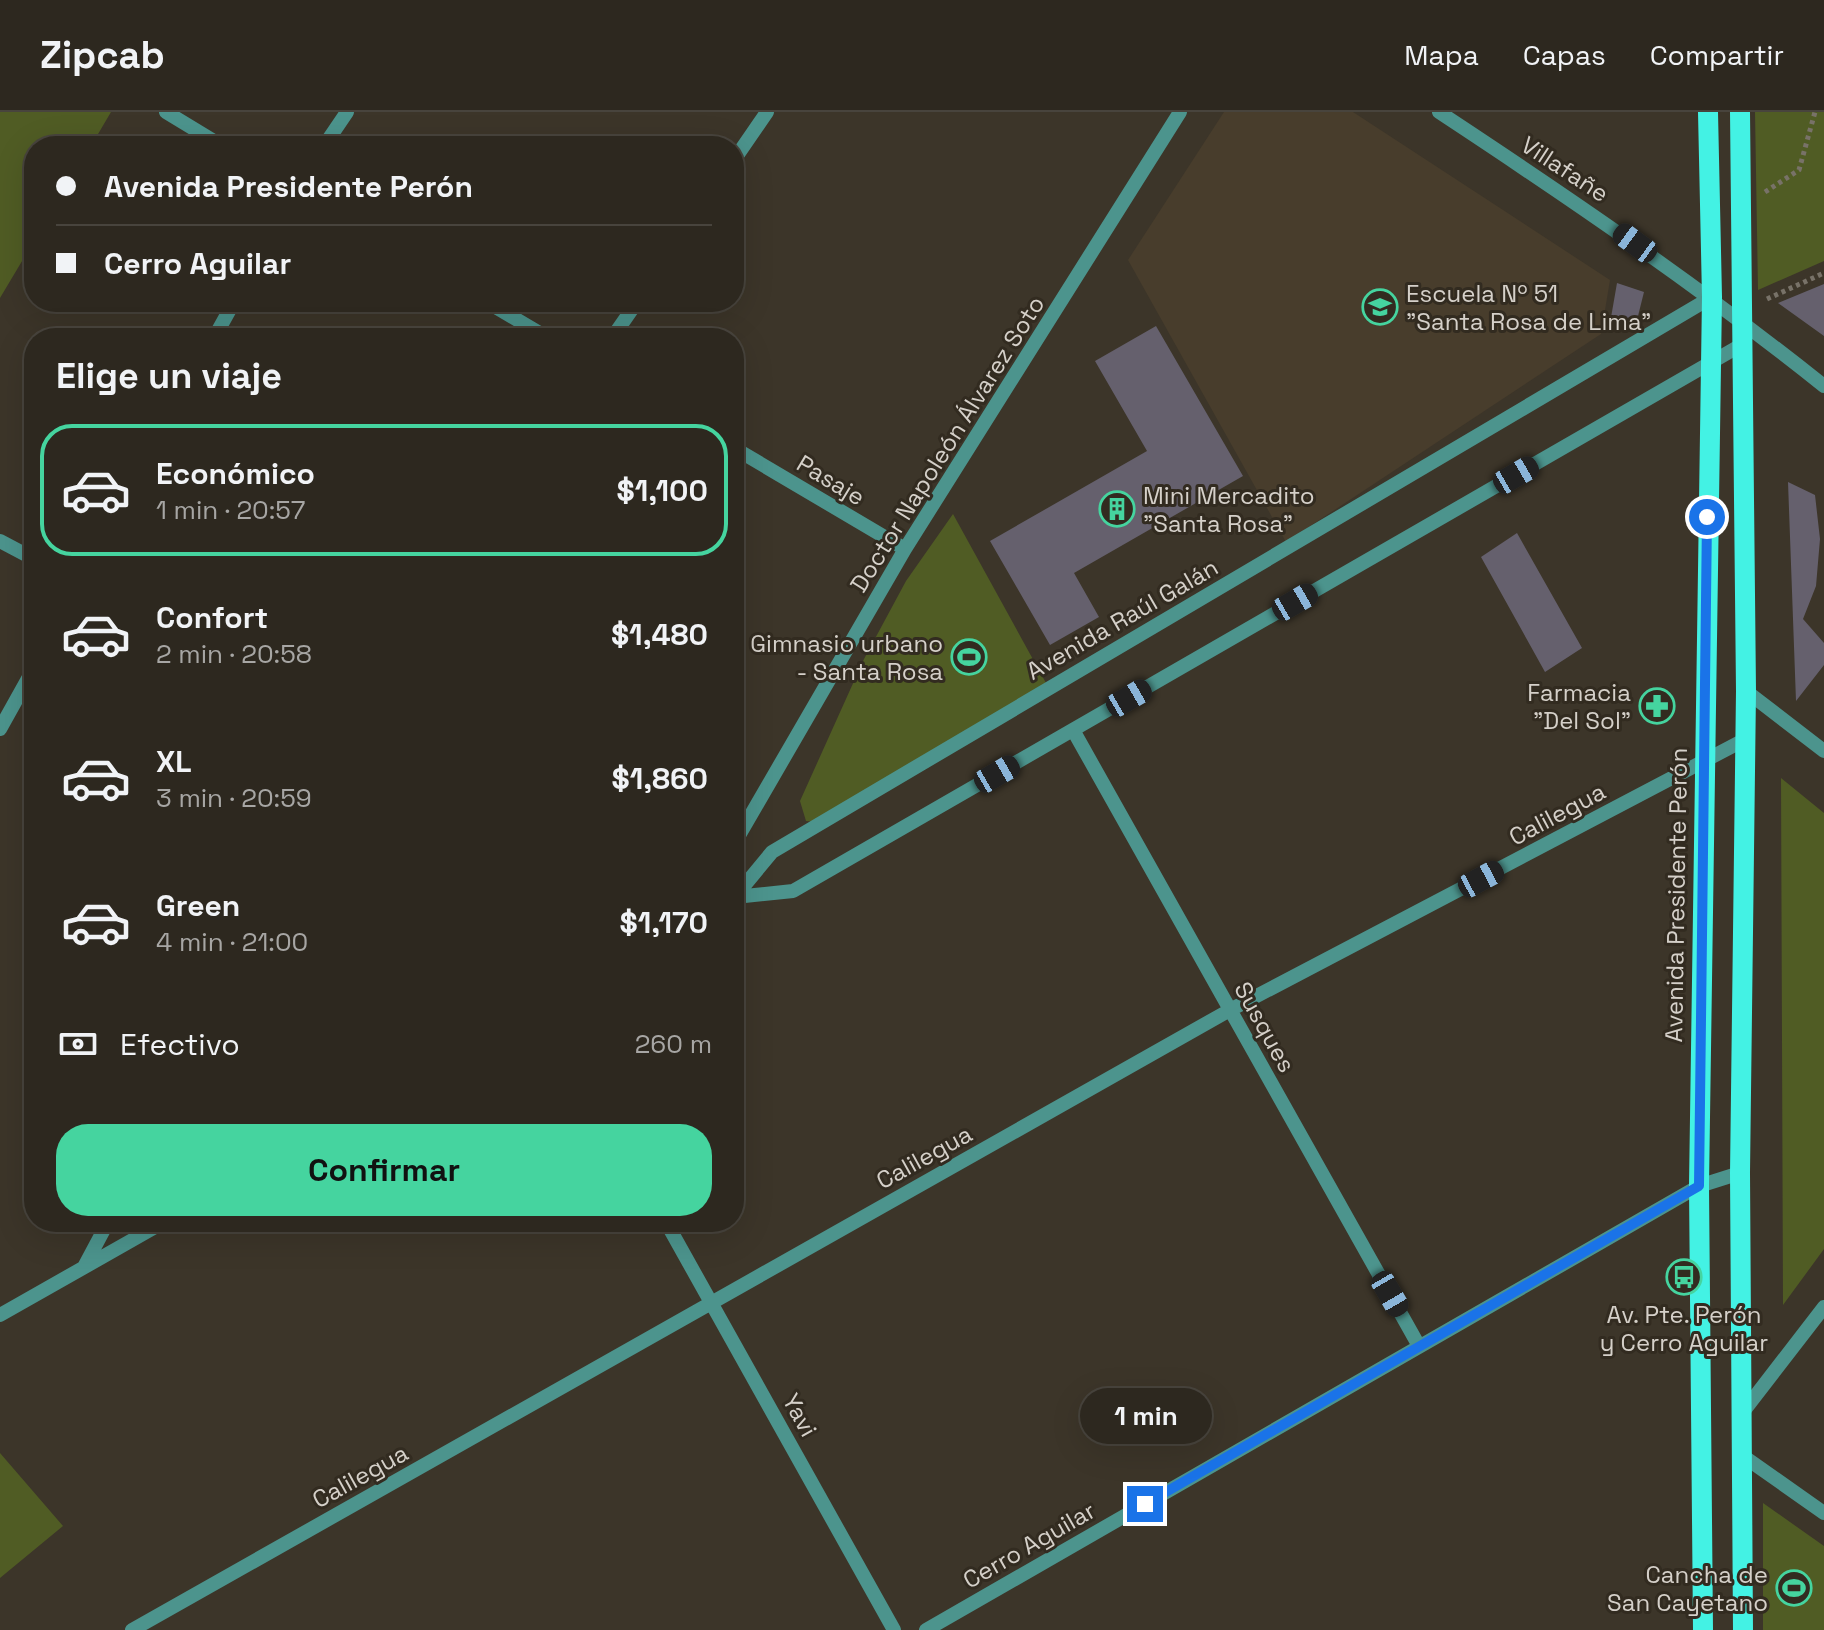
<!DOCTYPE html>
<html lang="es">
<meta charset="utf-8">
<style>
:root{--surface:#2d281f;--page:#39342c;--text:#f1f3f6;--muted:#a7a6a4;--line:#48443d;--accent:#45d49f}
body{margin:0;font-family:"Space Grotesk",sans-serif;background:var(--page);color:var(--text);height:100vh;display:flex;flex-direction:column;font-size:30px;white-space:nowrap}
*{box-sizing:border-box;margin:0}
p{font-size:26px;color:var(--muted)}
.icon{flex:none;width:44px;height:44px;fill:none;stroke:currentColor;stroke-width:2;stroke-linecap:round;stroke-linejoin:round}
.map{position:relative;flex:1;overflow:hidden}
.side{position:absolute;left:24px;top:216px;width:720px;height:904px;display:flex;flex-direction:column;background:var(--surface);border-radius:32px;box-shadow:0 8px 32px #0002,0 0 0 2px var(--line)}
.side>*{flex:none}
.hud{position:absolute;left:24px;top:24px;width:720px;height:176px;border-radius:32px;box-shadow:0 8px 32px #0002,0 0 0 2px var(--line);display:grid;align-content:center;height:176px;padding:0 32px;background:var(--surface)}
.end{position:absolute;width:36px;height:36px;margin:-18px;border:10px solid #1a73e8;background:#fff;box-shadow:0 0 0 4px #fff}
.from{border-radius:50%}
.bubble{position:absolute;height:56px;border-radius:28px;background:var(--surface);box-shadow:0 8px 32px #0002,0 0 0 2px var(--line);font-size:26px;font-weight:700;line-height:56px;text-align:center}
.car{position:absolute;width:24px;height:48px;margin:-24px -12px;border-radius:10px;box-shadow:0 0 6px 2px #0007;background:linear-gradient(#222 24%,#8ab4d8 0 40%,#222 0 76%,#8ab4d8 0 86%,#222 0)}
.hud b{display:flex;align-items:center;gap:28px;height:76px;font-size:30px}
.hud b+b{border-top:2px solid var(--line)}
.hud i{width:20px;height:20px;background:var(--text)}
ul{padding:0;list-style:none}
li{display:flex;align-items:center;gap:24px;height:132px;margin:0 16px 12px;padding:0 16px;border:4px solid transparent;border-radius:32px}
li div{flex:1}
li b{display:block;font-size:30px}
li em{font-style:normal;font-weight:700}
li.selected{border-color:var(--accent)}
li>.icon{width:72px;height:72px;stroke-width:1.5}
h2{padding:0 32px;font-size:36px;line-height:96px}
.pay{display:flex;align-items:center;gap:20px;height:88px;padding:0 32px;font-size:30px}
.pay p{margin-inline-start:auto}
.action{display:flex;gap:16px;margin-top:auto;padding:16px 32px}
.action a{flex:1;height:92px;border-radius:32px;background:var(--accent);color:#111;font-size:32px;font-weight:700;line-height:92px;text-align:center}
header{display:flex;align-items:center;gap:48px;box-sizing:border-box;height:112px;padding:0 40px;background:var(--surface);border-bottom:2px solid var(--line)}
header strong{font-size:38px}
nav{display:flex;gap:44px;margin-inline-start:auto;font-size:28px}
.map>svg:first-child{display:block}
.built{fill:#483d2c}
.green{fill:#505c24}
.building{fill:#65606d}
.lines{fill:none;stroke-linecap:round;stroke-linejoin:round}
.path{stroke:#787268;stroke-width:5;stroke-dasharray:4 4;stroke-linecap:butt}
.minor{stroke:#4c948d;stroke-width:14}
.major{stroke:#43f2e4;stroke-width:20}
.route{stroke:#1a73e8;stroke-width:10}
.labels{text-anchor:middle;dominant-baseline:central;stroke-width:6;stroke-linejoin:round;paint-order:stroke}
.street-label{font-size:24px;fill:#d5d0c9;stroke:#322b20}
.poi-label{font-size:24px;fill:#d5d0c9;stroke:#322b20;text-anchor:end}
</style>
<header>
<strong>Zipcab</strong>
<nav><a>Mapa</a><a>Capas</a><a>Compartir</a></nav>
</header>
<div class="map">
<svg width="1824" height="1518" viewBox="0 0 1824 1518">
<rect width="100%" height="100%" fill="#3c3529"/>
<path class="built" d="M1224 0H1353L1610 168 1601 222 1286 430 1128 148Z"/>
<path class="green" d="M0 0H111L91 34H34V129L0 186Z
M1755 0H1824V149L1758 178Z
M953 402 1046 571 826 711 806 709 800 689 864 547 906 469Z
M1781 666 1824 701V1137L1783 1193Z
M0 1341 63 1414 0 1466Z
M1763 1391 1824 1434V1518H1763Z"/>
<path class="building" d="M1617 171 1644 180 1638 204 1609 217Z
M1824 172V224L1778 191Z
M1156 214 1243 364 1074 461 1099 505 1050 533 990 429 1147 339 1095 249Z
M1788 370 1815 383 1820 427 1816 474 1803 507 1824 531V553L1796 589Z
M1517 421 1582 536 1545 560 1481 445Z"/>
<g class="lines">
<path class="path" d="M1765 80 1799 58 1815 0
M1767 187 1824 161"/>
<path class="minor" d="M166 0 222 34
M1439 0C1571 87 1700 175 1824 274
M324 34 347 0
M734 48 767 0
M487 190 548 226
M214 226 234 190
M612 226 637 190
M734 336 905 437
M0 429 34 447
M1746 579 1824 639
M0 617 34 556
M1073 618 1419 1234
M734 732 905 437 1180 0
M735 785 793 779 1743 232
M734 786 772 740 1712 185
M666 1110 894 1518
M84 1155 108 1110
M0 1203 164 1110
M1743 1300 1824 1195
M1743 1344 1824 1401
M132 1518 1230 898 1746 627
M926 1518 1699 1074 1740 1061"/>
<path class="major" d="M1740 0 1746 579 1740 1061 1743 1518
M1703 1518 1699 1074 1712 185 1708 0"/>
</g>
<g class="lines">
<path class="route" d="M1145 1392 1699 1074 1707 405"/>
</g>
<defs>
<symbol id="school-ring" viewBox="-11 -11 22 22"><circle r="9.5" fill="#322b20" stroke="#45d49f" stroke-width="1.5"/><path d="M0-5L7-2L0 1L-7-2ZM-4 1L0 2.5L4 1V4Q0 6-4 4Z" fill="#45d49f"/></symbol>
<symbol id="building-ring" viewBox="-11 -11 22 22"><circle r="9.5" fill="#322b20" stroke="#45d49f" stroke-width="1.5"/><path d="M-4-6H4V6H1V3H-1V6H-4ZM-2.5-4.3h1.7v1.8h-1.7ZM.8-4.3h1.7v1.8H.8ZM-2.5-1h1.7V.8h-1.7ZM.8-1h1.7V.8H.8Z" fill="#45d49f"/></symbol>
<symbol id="stadium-ring" viewBox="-11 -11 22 22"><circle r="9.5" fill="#322b20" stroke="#45d49f" stroke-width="1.5"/><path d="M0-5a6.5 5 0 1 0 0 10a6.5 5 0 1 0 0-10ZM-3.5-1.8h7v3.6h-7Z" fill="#45d49f"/></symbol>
<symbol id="pharmacy-ring" viewBox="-11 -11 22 22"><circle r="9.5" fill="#322b20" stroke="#45d49f" stroke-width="1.5"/><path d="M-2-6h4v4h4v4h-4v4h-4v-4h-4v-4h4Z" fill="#45d49f"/></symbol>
<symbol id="bus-ring" viewBox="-11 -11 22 22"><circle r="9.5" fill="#322b20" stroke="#45d49f" stroke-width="1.5"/><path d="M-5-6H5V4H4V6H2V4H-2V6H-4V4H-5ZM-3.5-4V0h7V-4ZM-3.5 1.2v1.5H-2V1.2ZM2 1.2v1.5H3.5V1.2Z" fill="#45d49f"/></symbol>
</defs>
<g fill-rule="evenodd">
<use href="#school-ring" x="1360" y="175" width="40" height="40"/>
<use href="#building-ring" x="1097" y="377" width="40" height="40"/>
<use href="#stadium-ring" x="949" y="525" width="40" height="40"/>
<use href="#pharmacy-ring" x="1637" y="574" width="40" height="40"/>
<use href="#bus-ring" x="1664" y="1145" width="40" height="40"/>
<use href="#stadium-ring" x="1774" y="1456" width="40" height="40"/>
</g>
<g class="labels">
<g class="street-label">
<text transform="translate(1565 57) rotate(33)">Villafañe</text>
<text transform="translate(947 332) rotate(-58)">Doctor Napoleón Álvarez Soto</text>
<text transform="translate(831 368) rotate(31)">Pasaje</text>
<text transform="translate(1122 507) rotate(-30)">Avenida Raúl Galán</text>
<text transform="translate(1557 702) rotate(-28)">Calilegua</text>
<text transform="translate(1676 783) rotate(-89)">Avenida Presidente Perón</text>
<text transform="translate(1265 915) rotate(61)">Susques</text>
<text transform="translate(924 1045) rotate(-29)">Calilegua</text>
<text transform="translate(800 1303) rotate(61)">Yavi</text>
<text transform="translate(360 1364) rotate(-29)">Calilegua</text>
<text transform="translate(1029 1433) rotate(-30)">Cerro Aguilar</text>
</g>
<g class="poi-label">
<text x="1406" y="181" text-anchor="start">Escuela Nº 51<tspan x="1406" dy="28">"Santa Rosa de Lima"</tspan></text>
<text x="1143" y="383" text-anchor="start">Mini Mercadito<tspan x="1143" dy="28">"Santa Rosa"</tspan></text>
<text x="943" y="531">Gimnasio urbano<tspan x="943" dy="28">- Santa Rosa</tspan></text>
<text x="1631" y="580">Farmacia<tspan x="1631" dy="28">"Del Sol"</tspan></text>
<text x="1684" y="1202" text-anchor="middle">Av. Pte. Perón<tspan x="1684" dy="28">y Cerro Aguilar</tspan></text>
<text x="1768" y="1462">Cancha de<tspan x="1768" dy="28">San Cayetano</tspan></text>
</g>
</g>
</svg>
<i class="end from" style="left:1707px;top:405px"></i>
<i class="end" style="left:1145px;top:1392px"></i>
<div class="bubble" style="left:1080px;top:1276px;width:132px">1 min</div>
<i class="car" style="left:1635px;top:131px;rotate:306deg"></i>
<i class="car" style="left:1516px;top:363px;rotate:60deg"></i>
<i class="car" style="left:1295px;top:490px;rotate:60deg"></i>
<i class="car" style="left:1129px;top:586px;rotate:60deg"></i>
<i class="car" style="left:997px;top:662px;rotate:60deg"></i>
<i class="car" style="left:1481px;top:767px;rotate:62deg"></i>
<i class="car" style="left:1390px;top:1182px;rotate:150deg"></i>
<div class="hud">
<b><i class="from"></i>Avenida Presidente Perón</b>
<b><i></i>Cerro Aguilar</b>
</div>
<section class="side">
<h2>Elige un viaje</h2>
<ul>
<li class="selected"><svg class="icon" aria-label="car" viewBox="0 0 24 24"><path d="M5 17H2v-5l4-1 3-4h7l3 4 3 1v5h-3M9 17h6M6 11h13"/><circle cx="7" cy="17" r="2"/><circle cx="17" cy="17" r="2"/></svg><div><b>Económico</b><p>1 min · 20:57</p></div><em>$1,100</em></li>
<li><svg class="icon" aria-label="car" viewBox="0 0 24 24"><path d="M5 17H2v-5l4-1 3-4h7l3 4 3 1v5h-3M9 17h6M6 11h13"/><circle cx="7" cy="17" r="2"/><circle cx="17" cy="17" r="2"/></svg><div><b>Confort</b><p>2 min · 20:58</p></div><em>$1,480</em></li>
<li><svg class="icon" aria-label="car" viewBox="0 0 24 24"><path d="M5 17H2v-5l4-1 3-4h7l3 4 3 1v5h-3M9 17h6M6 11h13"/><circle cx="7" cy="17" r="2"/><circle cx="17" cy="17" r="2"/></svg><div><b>XL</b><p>3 min · 20:59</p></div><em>$1,860</em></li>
<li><svg class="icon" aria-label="car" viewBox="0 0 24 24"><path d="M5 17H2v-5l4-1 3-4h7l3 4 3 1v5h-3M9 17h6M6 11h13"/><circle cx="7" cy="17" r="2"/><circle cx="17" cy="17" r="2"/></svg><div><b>Green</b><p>4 min · 21:00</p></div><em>$1,170</em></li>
</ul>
<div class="pay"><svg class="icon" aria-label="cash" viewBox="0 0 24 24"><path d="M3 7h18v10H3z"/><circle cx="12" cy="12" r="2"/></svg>Efectivo<p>260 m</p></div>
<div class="action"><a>Confirmar</a></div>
</section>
</div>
